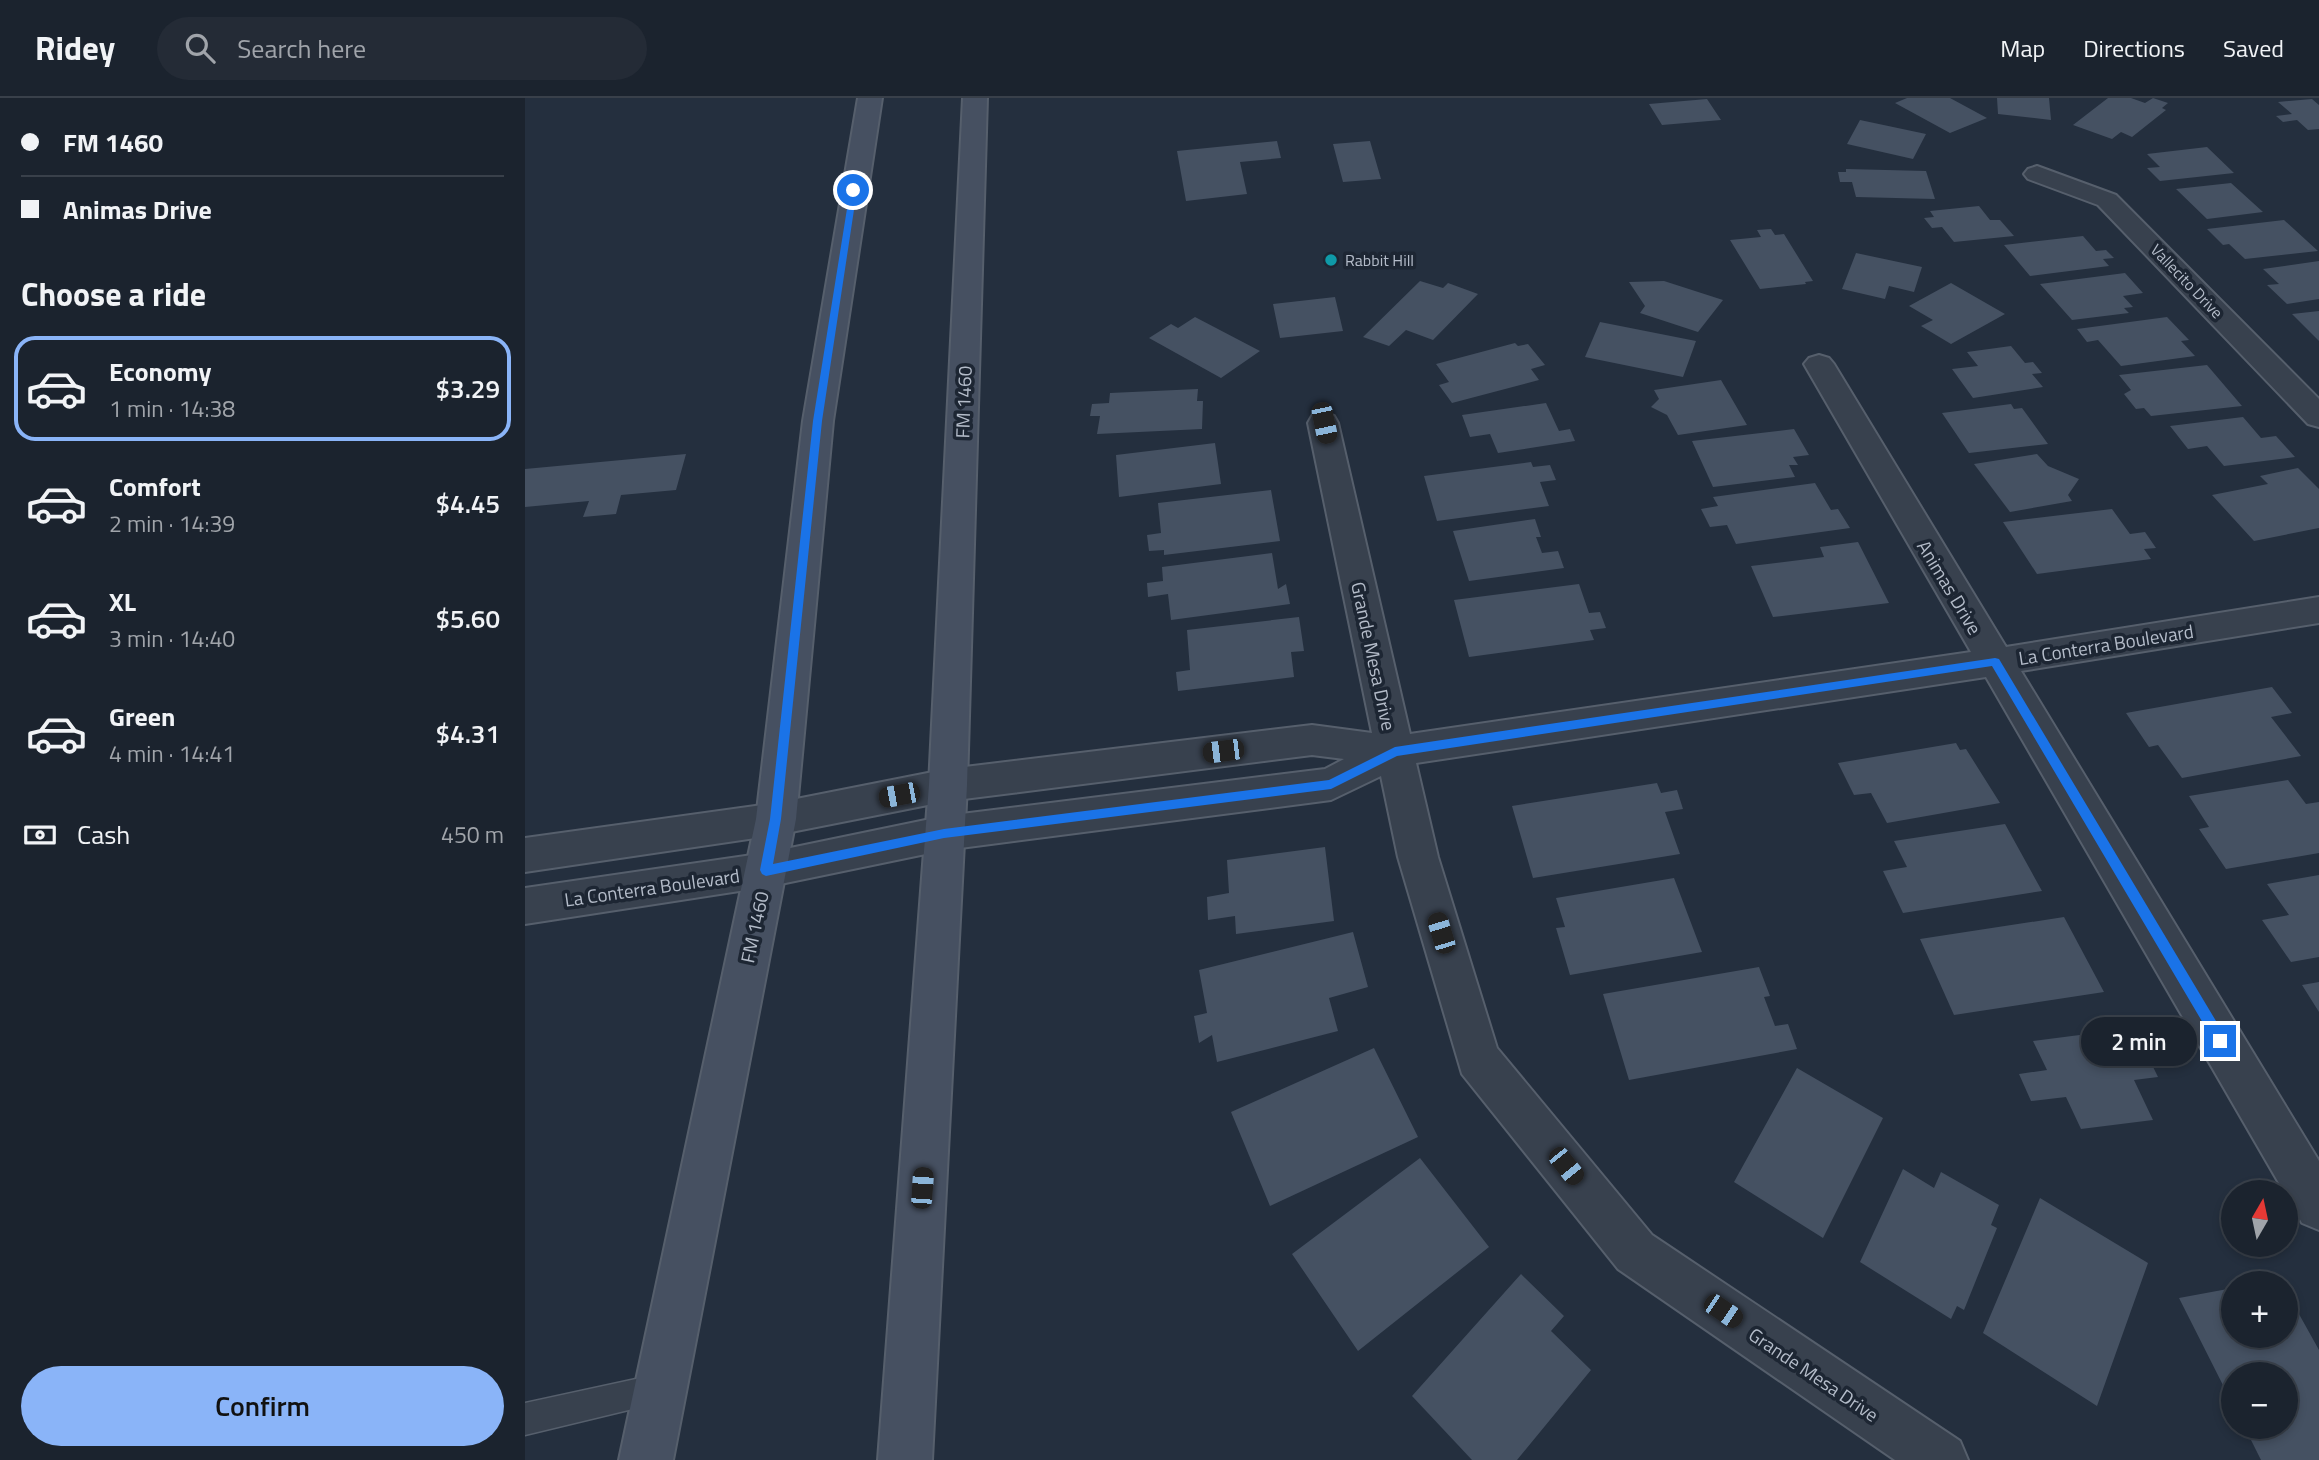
<!DOCTYPE html>
<meta charset="utf-8">
<style>
:root{--surface:#1b232e;--page:#242b36;--text:#f1f3f6;--muted:#a0a4aa;--line:#39404a;--accent:#8ab4f8}
body{margin:0;font-family:"Titillium Web",sans-serif;background:var(--page);color:var(--text);height:100vh;display:flex;flex-direction:column;font-size:26px;white-space:nowrap}
*{box-sizing:border-box;margin:0}
p{font-size:23px;color:var(--muted)}
.icon{flex:none;width:38px;height:38px;fill:none;stroke:currentColor;stroke-width:2;stroke-linecap:round;stroke-linejoin:round}
.map{position:relative;flex:1;overflow:hidden}
.side{display:flex;flex-direction:column;background:var(--surface);width:525px}
.side>*{flex:none}
.guide{display:grid;align-content:center;height:154px;padding:0 21px;background:var(--surface)}
.needle{width:46px;rotate:9deg}
.tools{position:absolute;left:1696px;top:1082px;display:grid;gap:14px}
.tools a{display:grid;place-items:center;width:77px;height:77px;border-radius:50%;background:var(--surface);box-shadow:0 4px 10px #0003,0 0 0 2px var(--line);font-size:35px}
.end{position:absolute;width:32px;height:32px;margin:-16px;border:9px solid #1a73e8;background:#fff;box-shadow:0 0 0 4px #fff}
.from{border-radius:50%}
.bubble{position:absolute;height:49px;border-radius:24px;background:var(--surface);box-shadow:0 4px 10px #0003,0 0 0 2px var(--line);font-size:23px;font-weight:600;line-height:49px;text-align:center}
.car{position:absolute;width:21px;height:42px;margin:-21px -10px;border-radius:9px;box-shadow:0 0 5px 2px #0007;background:linear-gradient(#222 24%,#8ab4d8 0 40%,#222 0 76%,#8ab4d8 0 86%,#222 0)}
.guide b{display:flex;align-items:center;gap:24px;height:66px;font-size:26px}
.guide b+b{border-top:2px solid var(--line)}
.guide i{width:18px;height:18px;background:var(--text)}
ul{padding:0;list-style:none}
li{display:flex;align-items:center;gap:21px;height:105px;margin:0 14px 10px;padding:0 7px;border:4px solid transparent;border-radius:21px}
li div{flex:1}
li b{display:block;font-size:26px}
li em{font-style:normal;font-weight:600}
li.on{border-color:var(--accent)}
li>.icon{width:63px;height:63px;stroke-width:1.5}
h2{padding:0 21px;font-size:32px;line-height:84px}
.pay{display:flex;align-items:center;gap:18px;height:77px;padding:0 21px;font-size:26px}
.pay p{margin-inline-start:auto}
.button{display:flex;gap:14px;margin-top:auto;padding:14px 21px}
.button a{flex:1;height:80px;border-radius:42px;background:var(--accent);color:#111;font-size:28px;font-weight:600;line-height:80px;text-align:center}
header{display:flex;align-items:center;gap:42px;box-sizing:border-box;height:98px;padding:0 35px;background:var(--surface);border-bottom:2px solid var(--line)}
header strong{font-size:33px}
nav{display:flex;gap:38px;margin-inline-start:auto;font-size:24px}
.search{width:490px;height:63px;background:var(--page);display:flex;align-items:center;gap:18px;box-sizing:border-box;padding:0 24px;border-radius:38px;color:var(--muted);font-size:26px}
main{display:flex;flex:1;min-height:0}
.map>svg:first-child{display:block}
.building{fill:#455162}
.lines{fill:none;stroke-linecap:round;stroke-linejoin:round}
.service-casing{stroke:#565f6c;stroke-width:3}
.minor-casing{stroke:#565f6c;stroke-width:4}
.secondary-casing{stroke:#565f6c;stroke-width:4}
.service{fill:#38414e;fill-rule:evenodd}
.minor{fill:#38414e;fill-rule:evenodd}
.secondary{fill:#465061;fill-rule:evenodd}
.route{fill:#1a73e8}
.culture-dot{fill:#0f9aa8;stroke:#1d2633;stroke-width:2.5}
.labels{text-anchor:middle;dominant-baseline:central;stroke-width:7;stroke-linejoin:round;paint-order:stroke}
.far-poi-label{font-size:16px;fill:#b4bcc9;stroke:#1d2633;text-anchor:start}
.far-street-label{font-size:16px;fill:#b4bcc9;stroke:#1d2633}
.street-label{font-size:19px;fill:#b4bcc9;stroke:#1d2633}
</style>
<header>
<strong>Ridey</strong>
<div class="search"><svg class="icon" aria-label="search" viewBox="0 0 24 24"><circle cx="10" cy="10" r="6"/><path d="M15 15l6 6"/></svg>Search here</div>
<nav><a>Map</a><a>Directions</a><a>Saved</a></nav>
</header>
<main>
<section class="side">
<div class="guide">
<b><i class="from"></i>FM 1460</b>
<b><i></i>Animas Drive</b>
</div>
<h2>Choose a ride</h2>
<ul>
<li class="on"><svg class="icon" aria-label="car" viewBox="0 0 24 24"><path d="M5 17H2v-5l4-1 3-4h7l3 4 3 1v5h-3M9 17h6M6 11h13"/><circle cx="7" cy="17" r="2"/><circle cx="17" cy="17" r="2"/></svg><div><b>Economy</b><p>1 min · 14:38</p></div><em>$3.29</em></li>
<li><svg class="icon" aria-label="car" viewBox="0 0 24 24"><path d="M5 17H2v-5l4-1 3-4h7l3 4 3 1v5h-3M9 17h6M6 11h13"/><circle cx="7" cy="17" r="2"/><circle cx="17" cy="17" r="2"/></svg><div><b>Comfort</b><p>2 min · 14:39</p></div><em>$4.45</em></li>
<li><svg class="icon" aria-label="car" viewBox="0 0 24 24"><path d="M5 17H2v-5l4-1 3-4h7l3 4 3 1v5h-3M9 17h6M6 11h13"/><circle cx="7" cy="17" r="2"/><circle cx="17" cy="17" r="2"/></svg><div><b>XL</b><p>3 min · 14:40</p></div><em>$5.60</em></li>
<li><svg class="icon" aria-label="car" viewBox="0 0 24 24"><path d="M5 17H2v-5l4-1 3-4h7l3 4 3 1v5h-3M9 17h6M6 11h13"/><circle cx="7" cy="17" r="2"/><circle cx="17" cy="17" r="2"/></svg><div><b>Green</b><p>4 min · 14:41</p></div><em>$4.31</em></li>
</ul>
<div class="pay"><svg class="icon" aria-label="cash" viewBox="0 0 24 24"><path d="M3 7h18v10H3z"/><circle cx="12" cy="12" r="2"/></svg>Cash<p>450 m</p></div>
<div class="button"><a>Confirm</a></div>
</section>
<div class="map">
<svg width="1794" height="1362" viewBox="0 0 1794 1362">
<rect width="100%" height="100%" fill="#242f3e"/>
<path class="building" d="M1382 0H1425L1462 20 1425 35 1370 5Z
M1472 0H1524L1526 22 1473 16Z
M1583 0H1606L1620 5 1628 0 1643 5 1637 10 1641 12 1607 39 1596 34 1587 41 1548 27Z
M1182 1 1196 22 1137 27 1124 6Z
M1787 1 1794 7V31L1783 32 1772 22 1758 24 1751 18 1767 16 1753 4Z
M1335 22 1401 36 1388 61 1322 46Z
M752 43 756 60 715 64 722 96 661 103 652 53Z
M845 43 856 81 818 84 808 46Z
M1682 49 1709 75 1635 83 1622 70 1635 69 1622 56Z
M1321 71 1401 73 1410 101 1331 99 1327 84H1315L1313 74H1321Z
M1706 85 1738 114 1682 121 1651 91Z
M1454 108 1465 122H1475L1489 138 1429 144 1417 129 1407 130 1399 120 1409 119 1405 113Z
M1759 122 1793 153 1720 161 1704 146 1698 147 1682 131Z
M1246 131 1250 137 1259 136 1288 183 1280 184 1281 186 1235 191 1205 142 1236 139 1232 132Z
M1558 138 1571 153 1581 152 1589 160 1578 161 1584 168 1505 178 1479 147Z
M1331 155 1397 169 1389 194 1364 188 1360 201 1317 191Z
M1794 163V201L1762 206 1742 187 1754 186 1738 171Z
M1600 175 1618 195 1598 198 1608 209 1599 210 1604 215 1547 222 1515 186Z
M895 183 918 190 923 185 953 196 908 242 881 232 864 248 838 239Z
M1139 183 1198 202 1173 234 1115 215 1120 208 1104 184Z
M1426 185 1480 216 1426 246 1396 228 1408 222 1384 208Z
M810 199 818 233 755 240 748 206Z
M1794 213V243L1767 216Z
M670 219 735 253 696 280 624 240 646 226 653 230Z
M1642 219 1664 242 1656 243 1670 258 1596 268 1573 242 1562 244 1552 231Z
M1075 224 1171 243 1158 279 1060 259Z
M990 245 993 248 1003 246 1020 267 1006 271 1014 282 927 305 914 287 924 284 911 266Z
M1486 248 1500 265 1508 264 1517 275 1507 276 1518 289 1448 300 1427 271 1453 268 1442 254Z
M1682 267 1717 308 1626 318 1619 310 1611 311 1599 296 1606 292 1594 277Z
M1196 282 1222 327 1153 337 1142 317 1126 309 1134 301 1129 292Z
M673 291 672 303H678L677 331 572 336 575 318H565L567 306 584 305 585 295Z
M1021 305 1034 333 1045 331 1050 343 973 355 965 336 945 339 937 317Z
M1486 306 1489 311 1497 310 1523 346 1444 355 1417 315Z
M1718 319 1736 340 1751 338 1770 359 1699 368 1682 348 1663 351 1645 328Z
M1269 331 1284 357 1268 359 1273 367H1264L1270 379 1188 389 1167 343Z
M690 345 696 386 594 399 591 357Z
M161 356 151 392 96 397 91 416 58 419 64 403 0 409V371Z
M1512 356 1523 368 1554 381 1543 397 1547 403 1485 414 1449 366Z
M1006 364 1008 369 1025 367 1031 382 1015 384 1024 408 912 423 899 378Z
M1773 370 1794 391V430L1729 443 1687 397 1743 386 1735 378Z
M1290 385 1306 412 1313 411 1325 430 1211 446 1202 427 1185 429 1176 411 1193 408 1188 399Z
M746 392 755 443 639 457V452L624 453 622 437 636 435 633 405Z
M1587 411 1605 436 1620 434 1631 450 1619 451 1626 461 1512 476 1478 424Z
M1010 421 1016 439H1011L1017 455 1033 453 1039 470 944 483 928 433Z
M1333 444 1364 505 1248 519 1226 468 1299 459 1295 449Z
M747 455 753 491 761 486 765 506 646 522 643 496 623 499 622 485 638 483 637 469Z
M1054 486 1064 515 1075 514 1081 530 1065 532 1069 542 944 559 929 502Z
M774 519 779 553 766 554 769 579 653 593 651 574 665 572 662 532Z
M1747 589 1767 615 1746 619 1776 658 1657 680 1633 647 1624 649 1601 615Z
M1431 645 1435 652 1441 651 1475 705 1362 725 1346 695 1329 697 1313 665Z
M1763 682 1781 706 1794 704V755L1701 771 1674 731 1684 729 1664 698Z
M1132 685 1136 695 1152 692 1158 711 1140 714 1155 756 1008 780 987 708Z
M1480 726 1517 793 1378 815 1358 773 1382 769 1369 743Z
M800 749 809 823 711 836 710 818 683 822 682 799 704 795 702 762Z
M1794 777V859L1766 864 1737 822 1764 817 1742 786Z
M1149 780 1177 854 1045 877 1031 830 1040 829 1031 800Z
M1539 819 1579 894 1429 917 1395 841Z
M828 834 843 889 804 900 813 933 692 964 687 937 674 945 669 918 682 915 674 872Z
M1234 869 1245 898 1239 899 1250 928 1263 926 1272 951 1104 982 1078 896Z
M1794 884V914L1777 887Z
M1609 930 1633 979 1609 982 1628 1022 1556 1031 1541 999 1506 1003 1494 976 1522 972 1508 943Z
M849 950 893 1039 745 1108 706 1014Z
M1272 970 1358 1020 1298 1140 1209 1084Z
M895 1060 964 1149 833 1253 767 1156Z
M1378 1071 1409 1090 1416 1074 1474 1107 1466 1127 1472 1130 1439 1212 1432 1208 1426 1221 1335 1164Z
M1515 1100 1623 1165 1572 1308 1458 1235Z
M996 1176 1039 1218 1026 1233 1066 1272 992 1362H947L887 1298Z
M1708 1190V1237H1760V1191L1794 1252V1362H1736L1719 1328H1760V1276H1708V1307L1654 1200Z"/>
<g class="lines">
<defs>
<path id="service" d="M134 1276 145 1280 149 1291 145 1302 0 1337V1305Z"/>
<path id="minor" d="M1512 68 1591 97 1794 301V329L1783 326 1573 107 1503 81 1499 76 1503 71Z
M1294 257 1304 260 1309 266 1481 549 1794 499V525L1496 573 1794 1063V1132L1777 1125 1461 579 891 665 913 759 972 950 1127 1137 1435 1343 1443 1362H1370L1093 1171 937 976 873 759 856 678 806 702 420 752 241 789 0 826V790L241 755 420 718 800 671 819 661 787 657 423 703 251 737 0 774V740L251 705 423 671 787 627 847 635 783 325 787 318 798 315 809 318 813 325 885 636 1446 554 1279 266 1284 260Z"/>
<path id="secondary" d="M333 0H357L308 323 271 721 148 1362H94L231 721 278 323Z
M438 0H462L442 687 407 1362H353L404 687Z"/>
</defs>
<use href="#service" class="service-casing"/>
<use href="#minor" class="minor-casing"/>
<use href="#secondary" class="secondary-casing"/>
<use href="#service" class="service"/>
<use href="#minor" class="minor"/>
<use href="#secondary" class="secondary"/>
</g>
<path class="route" d="M328 90 332 92 297 323 256 721 248 766 419 731 804 682 870 649 1470 560 1474 561 1700 938V947H1691L1467 568 872 658 806 691 419 740 241 778 237 776 235 772 245 721 288 323 325 92Z"/>
<circle class="culture-dot" cx="806" cy="162" r="7"/>
<g class="labels">
<g class="far-poi-label">
<text x="820" y="162">Rabbit Hill</text>
</g>
<g class="far-street-label">
<text transform="translate(1662 183) rotate(46)">Vallecito Drive</text>
</g>
<g class="street-label">
<text transform="translate(438 304) rotate(-88)">FM 1460</text>
<text transform="translate(1425 489) rotate(59)">Animas Drive</text>
<text transform="translate(1581 546) rotate(-9)">La Conterra Boulevard</text>
<text transform="translate(849 558) rotate(78)">Grande Mesa Drive</text>
<text transform="translate(127 789) rotate(-8)">La Conterra Boulevard</text>
<text transform="translate(229 829) rotate(-78)">FM 1460</text>
<text transform="translate(1289 1276) rotate(34)">Grande Mesa Drive</text>
</g>
</g>
</svg>
<div class="tools">
<a><svg class="needle" viewBox="-14 -14 28 28"><path d="M0-13l5 13h-10z" fill="#e53935"/><path d="M0 13l5-13h-10z" fill="#a0a4aa"/></svg></a>
<a>+</a>
<a>−</a>
</div>
<i class="end from" style="left:328px;top:92px"></i>
<i class="end" style="left:1695px;top:943px"></i>
<div class="bubble" style="left:1556px;top:919px;width:116px">2 min</div>
<i class="car" style="left:799px;top:325px;rotate:168deg"></i>
<i class="car" style="left:698px;top:653px;rotate:263deg"></i>
<i class="car" style="left:374px;top:697px;rotate:259deg"></i>
<i class="car" style="left:916px;top:835px;rotate:343deg"></i>
<i class="car" style="left:1041px;top:1068px;rotate:141deg"></i>
<i class="car" style="left:397px;top:1090px;rotate:4deg"></i>
<i class="car" style="left:1198px;top:1213px;rotate:124deg"></i>
</div>
</main>
